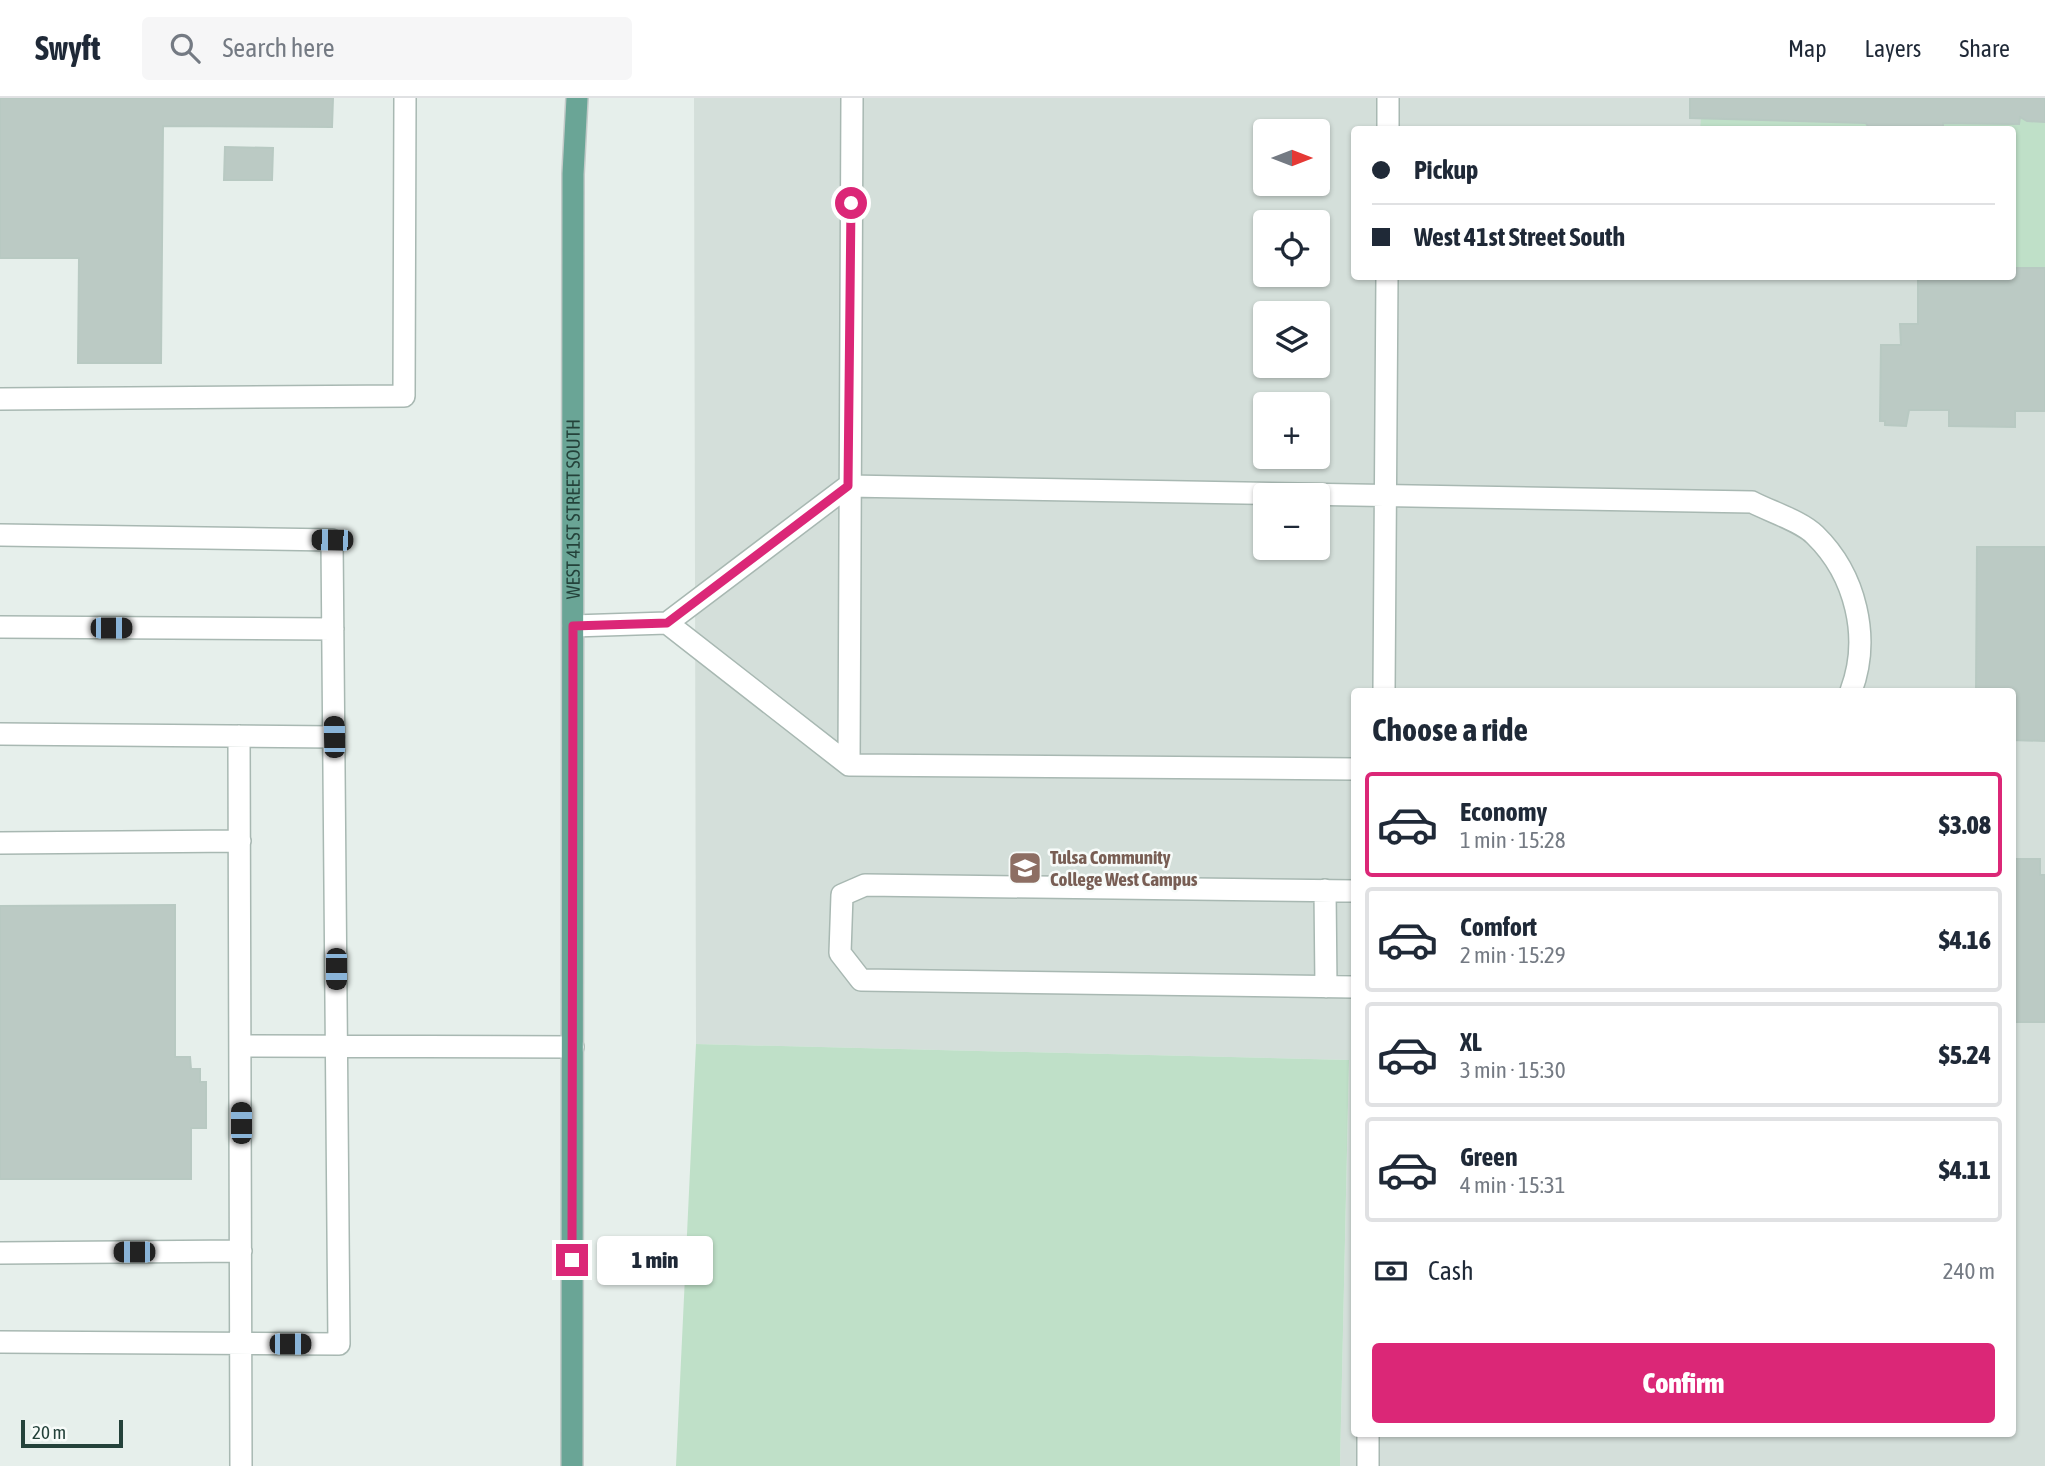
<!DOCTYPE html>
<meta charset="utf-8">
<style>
:root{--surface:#fff;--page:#f6f6f7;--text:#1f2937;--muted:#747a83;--line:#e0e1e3;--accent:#db2777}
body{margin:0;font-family:"Asap Condensed",sans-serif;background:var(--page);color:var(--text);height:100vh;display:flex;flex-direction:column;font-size:26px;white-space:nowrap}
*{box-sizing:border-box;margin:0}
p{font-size:23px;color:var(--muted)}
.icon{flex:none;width:38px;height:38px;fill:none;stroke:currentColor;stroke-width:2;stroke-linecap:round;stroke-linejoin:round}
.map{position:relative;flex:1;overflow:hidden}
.side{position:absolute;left:1351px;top:590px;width:665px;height:749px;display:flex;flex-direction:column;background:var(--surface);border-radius:7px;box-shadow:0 2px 5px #0004}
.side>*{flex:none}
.hud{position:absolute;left:1351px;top:28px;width:665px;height:154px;border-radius:7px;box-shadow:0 2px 5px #0004;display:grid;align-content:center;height:154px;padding:0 21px;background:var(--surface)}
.needle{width:46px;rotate:90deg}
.controls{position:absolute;left:1253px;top:21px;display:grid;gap:14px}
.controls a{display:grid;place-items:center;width:77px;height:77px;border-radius:7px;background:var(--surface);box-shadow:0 2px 5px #0004;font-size:35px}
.scale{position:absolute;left:21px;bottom:18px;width:102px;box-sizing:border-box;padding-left:7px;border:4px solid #24423a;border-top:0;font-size:19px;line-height:24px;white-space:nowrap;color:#24423a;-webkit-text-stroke:5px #f7fbf9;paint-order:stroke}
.end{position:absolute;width:32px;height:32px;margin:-16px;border:9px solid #db2777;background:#fff;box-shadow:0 0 0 4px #fff}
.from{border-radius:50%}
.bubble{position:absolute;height:49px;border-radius:7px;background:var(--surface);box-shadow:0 2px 5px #0004;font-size:23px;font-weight:800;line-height:49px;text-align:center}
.car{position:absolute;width:21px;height:42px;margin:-21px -10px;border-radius:9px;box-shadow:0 0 5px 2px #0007;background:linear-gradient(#222 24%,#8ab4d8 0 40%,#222 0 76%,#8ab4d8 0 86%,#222 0)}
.hud b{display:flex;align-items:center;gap:24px;height:66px;font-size:26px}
.hud b+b{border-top:2px solid var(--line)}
.hud i{width:18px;height:18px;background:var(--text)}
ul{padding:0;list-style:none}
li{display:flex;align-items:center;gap:21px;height:105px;margin:0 14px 10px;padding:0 7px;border:4px solid var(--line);border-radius:7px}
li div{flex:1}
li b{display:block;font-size:26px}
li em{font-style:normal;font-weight:800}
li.active{border-color:var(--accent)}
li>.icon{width:63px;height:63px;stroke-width:1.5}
h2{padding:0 21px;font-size:32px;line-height:84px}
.pay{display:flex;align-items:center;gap:18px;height:77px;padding:0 21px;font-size:26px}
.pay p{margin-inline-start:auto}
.cta{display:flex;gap:14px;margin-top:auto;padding:14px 21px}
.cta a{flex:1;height:80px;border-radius:7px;background:var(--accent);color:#fff;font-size:28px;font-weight:800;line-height:80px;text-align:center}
header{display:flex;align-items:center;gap:42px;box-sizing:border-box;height:98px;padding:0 35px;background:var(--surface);border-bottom:2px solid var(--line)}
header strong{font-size:33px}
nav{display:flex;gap:38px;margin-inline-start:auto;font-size:24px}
.search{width:490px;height:63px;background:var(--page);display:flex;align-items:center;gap:18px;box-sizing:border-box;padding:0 24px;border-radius:7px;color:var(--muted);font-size:26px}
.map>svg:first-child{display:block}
.built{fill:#d4dfda;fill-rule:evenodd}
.green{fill:#bfe0c8}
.building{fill:#bbcac4;stroke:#b8c9c2;stroke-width:2}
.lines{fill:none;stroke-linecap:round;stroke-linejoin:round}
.minor-casing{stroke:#a8b8b2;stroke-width:24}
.major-casing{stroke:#c2cac8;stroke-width:24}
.minor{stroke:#fff;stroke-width:21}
.major{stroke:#6aa596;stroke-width:21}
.route{stroke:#db2777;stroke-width:9}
.labels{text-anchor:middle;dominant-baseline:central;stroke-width:5;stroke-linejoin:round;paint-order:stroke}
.street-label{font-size:19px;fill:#24423a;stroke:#f7fbf9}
.education-label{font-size:19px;font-weight:bold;fill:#785e54;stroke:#f7fbf9;text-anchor:start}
</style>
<header>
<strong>Swyft</strong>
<div class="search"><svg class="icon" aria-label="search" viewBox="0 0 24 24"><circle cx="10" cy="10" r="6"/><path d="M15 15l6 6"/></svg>Search here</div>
<nav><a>Map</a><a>Layers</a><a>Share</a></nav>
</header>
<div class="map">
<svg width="2045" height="1368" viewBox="0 0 2045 1368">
<rect width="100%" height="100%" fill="#e6efeb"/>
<path class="built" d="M694 0H2045V1368H1340L1349 962 696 946ZM1354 32H2012V178H1354ZM1265 33H1318V86H1265ZM1265 124H1318V177H1265ZM1265 215H1318V268H1265ZM1265 306H1318V359H1265ZM1265 397H1318V450H1265ZM1354 593H2012V1335H1354Z"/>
<path class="green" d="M2020 19 2027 23 2045 24V170H2013L2012 32H1943V25L2019 26Z
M1701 20 1866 25 1870 31 1700 32Z
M696 946 1349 962 1340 1368H676Z"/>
<path class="building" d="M0 0H333L332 29 163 28 161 265H78L79 160H0Z
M1690 0H2045V24L2027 23 2020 19 2019 26 1943 25V32H1870L1866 25 1690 20Z
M225 49 273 50 272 82H224Z
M2012 170H2045V313H2015V329L1949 328V312H1909L1906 328 1885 327V323H1880L1881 247H1901L1900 226H1918V178H2012Z
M1977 449H2045V643L2012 642V593H1976Z
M2012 761H2040V777H2045V924H2012Z
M175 807V959H190L191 971H200V984H206V1030H191V1081H0V808Z"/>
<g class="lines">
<defs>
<path id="minor" d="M1388 32V0
M0 301 404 298 405 0
M0 437 332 442 339 1246 0 1244
M667 525 849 667 1354 671
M573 528 667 525 848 388 1752 404C1771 414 1801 423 1815 437 1856 477 1871 540 1851 593
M0 529 333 531
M1384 593 1387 178
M0 636 334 639
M239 638 241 1368
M849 667 852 0
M0 745 240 743
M1325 792 1326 889
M1354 793 865 787 842 797 840 855 861 882 1354 889
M241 948 573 949
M0 1155 241 1153
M1368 1368V1335"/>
<g id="major">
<path id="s1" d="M572 1368 573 76 577 0"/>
</g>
</defs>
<use href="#minor" class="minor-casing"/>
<use href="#major" class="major-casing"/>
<use href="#minor" class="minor"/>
<use href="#major" class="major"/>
</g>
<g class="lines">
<path class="route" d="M572 1162 573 528 667 525 848 388 851 105"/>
</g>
<defs>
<symbol id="university-square" viewBox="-11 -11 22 22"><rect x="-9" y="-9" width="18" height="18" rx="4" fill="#8d6e63" stroke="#f7fbf9"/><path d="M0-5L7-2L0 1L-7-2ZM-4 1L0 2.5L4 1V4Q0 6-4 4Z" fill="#fff"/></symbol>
</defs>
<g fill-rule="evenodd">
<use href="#university-square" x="1006" y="751" width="38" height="38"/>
</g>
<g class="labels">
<g class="street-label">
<text stroke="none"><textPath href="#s1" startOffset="957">WEST 41ST STREET SOUTH</textPath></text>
</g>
<g class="education-label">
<text x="1050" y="759">Tulsa Community<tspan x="1050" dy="22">College West Campus</tspan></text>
</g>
</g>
</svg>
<div class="controls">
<a><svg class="needle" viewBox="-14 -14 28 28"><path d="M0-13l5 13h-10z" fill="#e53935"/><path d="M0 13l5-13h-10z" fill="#747a83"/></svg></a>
<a><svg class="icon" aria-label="locate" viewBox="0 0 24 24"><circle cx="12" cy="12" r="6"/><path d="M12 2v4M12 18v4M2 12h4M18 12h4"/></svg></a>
<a><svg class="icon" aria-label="layers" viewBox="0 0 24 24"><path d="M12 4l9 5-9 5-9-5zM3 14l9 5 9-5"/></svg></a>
<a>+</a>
<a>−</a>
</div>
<div class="scale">20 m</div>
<i class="end from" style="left:851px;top:105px"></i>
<i class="end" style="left:572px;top:1162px"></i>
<div class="bubble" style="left:597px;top:1138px;width:116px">1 min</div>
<i class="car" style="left:332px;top:442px;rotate:271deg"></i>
<i class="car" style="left:111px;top:530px;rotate:90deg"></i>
<i class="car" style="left:334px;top:639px;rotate:359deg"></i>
<i class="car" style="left:336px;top:871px;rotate:180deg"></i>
<i class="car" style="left:241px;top:1025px;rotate:0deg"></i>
<i class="car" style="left:134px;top:1154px;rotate:270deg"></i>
<i class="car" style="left:290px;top:1246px;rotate:90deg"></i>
<div class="hud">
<b><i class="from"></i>Pickup</b>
<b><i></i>West 41st Street South</b>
</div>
<section class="side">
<h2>Choose a ride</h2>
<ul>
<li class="active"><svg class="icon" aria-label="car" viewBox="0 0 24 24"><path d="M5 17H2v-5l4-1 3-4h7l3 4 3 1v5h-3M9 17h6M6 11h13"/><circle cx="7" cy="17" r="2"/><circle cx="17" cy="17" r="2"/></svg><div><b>Economy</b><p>1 min · 15:28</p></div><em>$3.08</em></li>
<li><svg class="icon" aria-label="car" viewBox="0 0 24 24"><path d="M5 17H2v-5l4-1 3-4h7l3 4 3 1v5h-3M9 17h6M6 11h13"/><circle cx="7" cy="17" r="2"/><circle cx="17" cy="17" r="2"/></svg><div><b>Comfort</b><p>2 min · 15:29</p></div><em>$4.16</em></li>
<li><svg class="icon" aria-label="car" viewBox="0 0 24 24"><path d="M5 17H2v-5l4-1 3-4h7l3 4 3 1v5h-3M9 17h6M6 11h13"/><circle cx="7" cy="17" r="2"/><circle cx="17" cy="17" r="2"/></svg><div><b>XL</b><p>3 min · 15:30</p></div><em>$5.24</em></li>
<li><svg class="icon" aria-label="car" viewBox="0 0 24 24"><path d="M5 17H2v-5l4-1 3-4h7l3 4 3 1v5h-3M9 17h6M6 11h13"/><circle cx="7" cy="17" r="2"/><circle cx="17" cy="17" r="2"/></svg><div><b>Green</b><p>4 min · 15:31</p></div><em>$4.11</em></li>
</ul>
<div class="pay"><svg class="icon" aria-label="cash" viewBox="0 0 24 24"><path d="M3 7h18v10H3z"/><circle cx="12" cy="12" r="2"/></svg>Cash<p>240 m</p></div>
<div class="cta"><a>Confirm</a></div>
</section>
</div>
